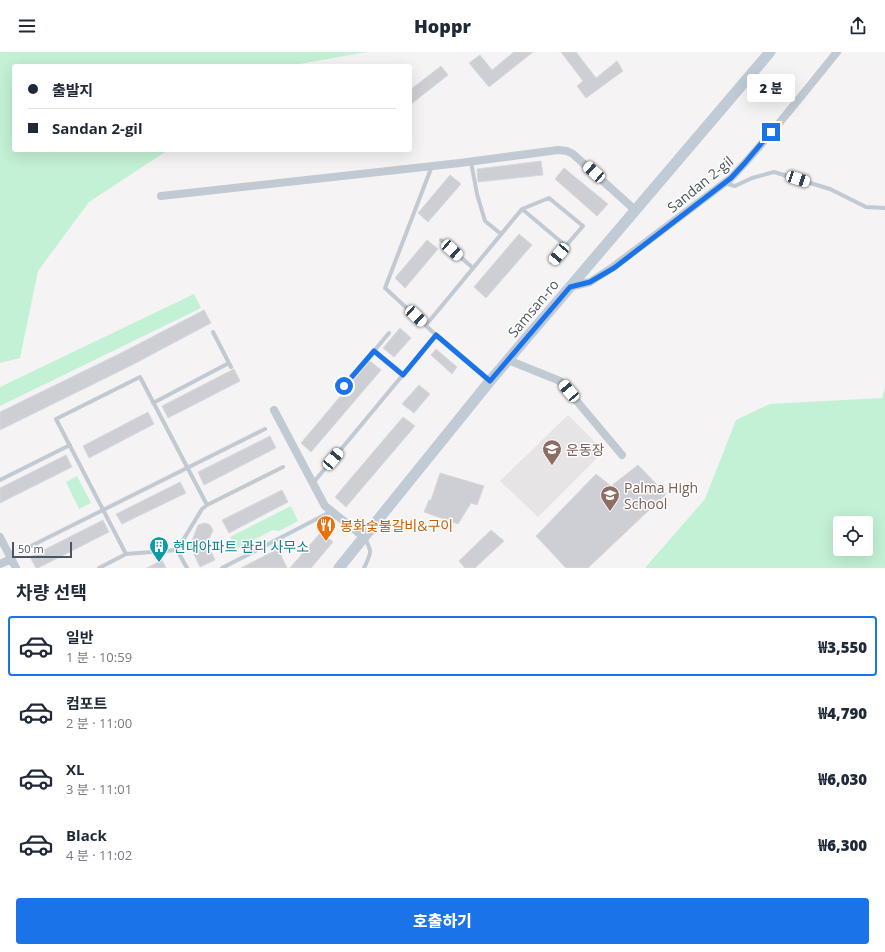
<!DOCTYPE html>
<html lang="ko">
<meta charset="utf-8">
<style>
:root{--surface:#fff;--page:#f6f6f7;--text:#1f2937;--muted:#747a83;--line:#e0e1e3;--accent:#1a73e8}
body{margin:0;font-family:"Open Sans","Noto Sans KR",sans-serif;background:var(--page);color:var(--text);height:100vh;display:flex;flex-direction:column;font-size:15px;white-space:nowrap}
*{box-sizing:border-box;margin:0}
p{font-size:13px;color:var(--muted)}
.icon{flex:none;width:22px;height:22px;fill:none;stroke:currentColor;stroke-width:2;stroke-linecap:round;stroke-linejoin:round}
.map{position:relative;height:516px;overflow:hidden}
.details{display:flex;flex-direction:column;background:var(--surface);flex:1}
.details>*{flex:none}
.banner{position:absolute;left:12px;top:12px;width:400px;height:88px;border-radius:4px;box-shadow:0 4px 16px #0002;display:grid;align-content:center;height:88px;padding:0 16px;background:var(--surface)}
.fabs{position:absolute;left:833px;top:464px;display:grid;gap:8px}
.fabs a{display:grid;place-items:center;width:40px;height:40px;border-radius:4px;background:var(--surface);box-shadow:0 4px 16px #0002;font-size:20px}
.scale{position:absolute;left:12px;bottom:10px;width:60px;box-sizing:border-box;padding-left:4px;border:2px solid #4a5661;border-top:0;font-size:11px;line-height:14px;white-space:nowrap;color:#4a5661;-webkit-text-stroke:3px #fff;paint-order:stroke}
.end{position:absolute;width:18px;height:18px;margin:-9px;border:5px solid #1a73e8;background:#fff;box-shadow:0 0 0 2px #fff}
.from{border-radius:50%}
.bubble{position:absolute;height:28px;border-radius:4px;background:var(--surface);box-shadow:0 4px 16px #0002;font-size:13px;font-weight:800;line-height:28px;text-align:center}
.car{position:absolute;width:12px;height:24px;margin:-12px -6px;border-radius:5px;box-shadow:0 0 3px 1px #0007;background:linear-gradient(#fff 24%,#345 0 40%,#fff 0 76%,#345 0 86%,#fff 0)}
.banner b{display:flex;align-items:center;gap:14px;height:38px;font-size:15px}
.banner b+b{border-top:1px solid var(--line)}
.banner i{width:10px;height:10px;background:var(--text)}
ul{padding:0;list-style:none}
li{display:flex;align-items:center;gap:12px;height:60px;margin:0 8px 6px;padding:0 8px;border:2px solid transparent;border-radius:4px}
li div{flex:1}
li b{display:block;font-size:15px}
li em{font-style:normal;font-weight:800}
li.active{border-color:var(--accent)}
li>.icon{width:36px;height:36px;stroke-width:1.5}
h2{padding:0 16px;font-size:18px;line-height:48px}
.primary-button{display:flex;gap:8px;margin-top:auto;padding:8px 16px}
.primary-button a{flex:1;height:46px;border-radius:4px;background:var(--accent);color:#fff;font-size:16px;font-weight:800;line-height:46px;text-align:center}
header{display:flex;justify-content:space-between;align-items:center;height:52px;padding:0 16px;background:var(--surface);font-size:18px;font-weight:800}
.map>svg:first-child{display:block}
.education{fill:#e6e4e5}
.green{fill:#c3f1d5;fill-rule:evenodd}
.building{fill:#cdcfd5;stroke:#d7d9de}
.lines{fill:none;stroke-linecap:round;stroke-linejoin:round}
.service{stroke:#c1cad2;stroke-width:4}
.minor{stroke:#c1cad2;stroke-width:8}
.secondary{stroke:#c1cbd6;stroke-width:11}
.route{stroke:#1a73e8;stroke-width:5}
.labels{text-anchor:middle;dominant-baseline:central;stroke-width:3;stroke-linejoin:round;paint-order:stroke}
.street-label{font-size:14px;fill:#4a5661;stroke:#fff}
.education-label{font-size:14px;fill:#785e54;stroke:#fff;text-anchor:start}
.food-label{font-size:14px;fill:#c56008;stroke:#fff;text-anchor:start}
.culture-label{font-size:14px;fill:#0d838f;stroke:#fff;text-anchor:start}
</style>
<header><svg class="icon" aria-label="menu" viewBox="0 0 24 24"><path d="M4 6h16M4 12h16M4 18h16"/></svg>Hoppr<svg class="icon" aria-label="share" viewBox="0 0 24 24"><path d="M12 15V3M7 8l5-5 5 5M5 13v7h14v-7"/></svg></header>
<div class="map">
<svg width="885" height="516" viewBox="0 0 885 516">
<rect width="100%" height="100%" fill="#f5f3f3"/>
<path class="education" d="M568 363 604 399 538 465 500 429Z"/>
<path class="green" d="M0 0H367L288 14H14V98H168L89 150 38 219 20 306 0 311Z
M194 242 201 256 0 354V335Z
M885 335V516H645L705 447 736 368 770 352 882 346ZM840 471H866V497H840Z
M77 424 91 451 79 457 66 430Z
M291 454 298 469 279 479 273 478 236 497 230 485Z"/>
<path class="building" d="M514 0H533L489 35 469 11 480 3 492 18Z
M561 0H576L596 26 617 9 623 19 586 46 577 34 583 29Z
M441 14 448 23 410 53V38Z
M541 109 543 123 478 130 477 117Z
M564 116 608 152 597 164 555 127Z
M450 123 461 132 428 170 418 161Z
M519 182 532 193 486 246 474 235Z
M427 188 438 197 405 236 395 226Z
M204 258 211 271 130 314 0 378V360L123 300Z
M400 276 411 286 394 305 383 296Z
M436 297 457 315 452 322 431 303Z
M370 309 381 318 311 400 301 391Z
M234 317 240 329 168 366 162 354Z
M419 333 430 342 414 361 402 352Z
M148 360 154 372 89 406 83 394Z
M403 365 415 374 346 455 335 445Z
M270 384 276 396 204 433 198 420Z
M66 403 72 415 0 451V436Z
M638 413 666 442 588 516H566L536 484 596 422 611 434Z
M440 421 484 434 477 453 471 451 458 472 424 460 429 448H431Z
M180 430 186 441 122 472 116 462Z
M282 438 288 450 229 481 222 468Z
M103 468 109 480 38 516H36L30 505Z
M205 471 210 473 213 478 207 491 215 508 200 515 190 494 198 473Z
M491 478 504 489 475 516H465L459 509Z
M321 480 333 490 311 516H290Z
M278 497 287 516H241Z
M162 508 166 516H147Z"/>
<g class="lines">
<path class="service" d="M471 110 477 142 485 169 501 182
M432 114 385 236 436 283
M724 131 735 134 752 126 774 120 830 137 866 155 885 156
M522 157 566 194
M441 188 473 216
M426 273 522 157 549 146 583 174 552 210
M213 280 231 315
M374 299 389 281
M344 334 374 299 403 323
M153 351 229 311
M0 428 70 393
M313 431 436 283 490 329
M364 485C373 500 371 501 364 516
M29 495 265 377
M126 502 56 367 140 325 207 453
M99 516 126 502 177 498
M187 516 177 498 202 457 207 453 283 415
M222 516 332 459"/>
<path class="minor" d="M161 144 460 111 558 98 567 99 573 102 635 158
M570 235 590 230 613 215 731 126C769 86 803 42 837 0
M508 308 560 329 622 403
M274 358 325 454 364 485
M0 485 16 516
M0 512 11 507"/>
<path class="secondary" d="M339 516 490 329 770 0"/>
</g>
<g class="lines">
<path class="route" d="M344 334 374 299 403 323 436 283 490 329 570 235 590 230 614 216 731 126 744 112 771 80"/>
</g>
<defs>
<symbol id="school-pin" viewBox="-11 -11 22 30"><path d="M0 17L-7.5 6A9.5 9.5 0 1 1 7.5 6Z" fill="#8d6e63" stroke="#fff"/><path d="M0-5L7-2L0 1L-7-2ZM-4 1L0 2.5L4 1V4Q0 6-4 4Z" fill="#fff"/></symbol>
<symbol id="restaurant-pin" viewBox="-11 -11 22 30"><path d="M0 17L-7.5 6A9.5 9.5 0 1 1 7.5 6Z" fill="#e8710a" stroke="#fff"/><path d="M-5-6h1v4h1v-4h1v4h1v-4h1v5L-1.5 .5V6h-2V.5L-5-1ZM5-6V6H3V1.5H1.5Q1.5-4 5-6Z" fill="#fff"/></symbol>
<symbol id="building-pin" viewBox="-11 -11 22 30"><path d="M0 17L-7.5 6A9.5 9.5 0 1 1 7.5 6Z" fill="#0f9aa8" stroke="#fff"/><path d="M-4-6H4V6H1V3H-1V6H-4ZM-2.5-4.3h1.7v1.8h-1.7ZM.8-4.3h1.7v1.8H.8ZM-2.5-1h1.7V.8h-1.7ZM.8-1h1.7V.8H.8Z" fill="#fff"/></symbol>
</defs>
<g fill-rule="evenodd">
<use href="#school-pin" x="541" y="386" width="22" height="30"/>
<use href="#school-pin" x="599" y="432" width="22" height="30"/>
<use href="#restaurant-pin" x="315" y="462" width="22" height="30"/>
<use href="#building-pin" x="148" y="483" width="22" height="30"/>
</g>
<g class="labels">
<g class="street-label">
<text transform="translate(700 132) rotate(-39)">Sandan 2-gil</text>
<text transform="translate(533 256) rotate(-50)">Samsan-ro</text>
</g>
<g class="education-label">
<text x="566" y="397">운동장</text>
<text x="624" y="435">Palma High<tspan x="624" dy="16">School</tspan></text>
</g>
<g class="food-label">
<text x="340" y="473">봉화숯불갈비&amp;구이</text>
</g>
<g class="culture-label">
<text x="173" y="494">현대아파트 관리 사무소</text>
</g>
</g>
</svg>
<div class="fabs">
<a><svg class="icon" aria-label="locate" viewBox="0 0 24 24"><circle cx="12" cy="12" r="6"/><path d="M12 2v4M12 18v4M2 12h4M18 12h4"/></svg></a>
</div>
<div class="scale">50 m</div>
<i class="end from" style="left:344px;top:334px"></i>
<i class="end" style="left:771px;top:80px"></i>
<div class="bubble" style="left:747px;top:22px;width:48px">2 분</div>
<i class="car" style="left:594px;top:120px;rotate:312deg"></i>
<i class="car" style="left:798px;top:127px;rotate:108deg"></i>
<i class="car" style="left:452px;top:198px;rotate:132deg"></i>
<i class="car" style="left:559px;top:202px;rotate:220deg"></i>
<i class="car" style="left:416px;top:264px;rotate:133deg"></i>
<i class="car" style="left:569px;top:339px;rotate:320deg"></i>
<i class="car" style="left:333px;top:407px;rotate:40deg"></i>
<div class="banner">
<b><i class="from"></i>출발지</b>
<b><i></i>Sandan 2-gil</b>
</div>
</div>
<section class="details">
<h2>차량 선택</h2>
<ul>
<li class="active"><svg class="icon" aria-label="car" viewBox="0 0 24 24"><path d="M5 17H2v-5l4-1 3-4h7l3 4 3 1v5h-3M9 17h6M6 11h13"/><circle cx="7" cy="17" r="2"/><circle cx="17" cy="17" r="2"/></svg><div><b>일반</b><p>1 분 · 10:59</p></div><em>₩3,550</em></li>
<li><svg class="icon" aria-label="car" viewBox="0 0 24 24"><path d="M5 17H2v-5l4-1 3-4h7l3 4 3 1v5h-3M9 17h6M6 11h13"/><circle cx="7" cy="17" r="2"/><circle cx="17" cy="17" r="2"/></svg><div><b>컴포트</b><p>2 분 · 11:00</p></div><em>₩4,790</em></li>
<li><svg class="icon" aria-label="car" viewBox="0 0 24 24"><path d="M5 17H2v-5l4-1 3-4h7l3 4 3 1v5h-3M9 17h6M6 11h13"/><circle cx="7" cy="17" r="2"/><circle cx="17" cy="17" r="2"/></svg><div><b>XL</b><p>3 분 · 11:01</p></div><em>₩6,030</em></li>
<li><svg class="icon" aria-label="car" viewBox="0 0 24 24"><path d="M5 17H2v-5l4-1 3-4h7l3 4 3 1v5h-3M9 17h6M6 11h13"/><circle cx="7" cy="17" r="2"/><circle cx="17" cy="17" r="2"/></svg><div><b>Black</b><p>4 분 · 11:02</p></div><em>₩6,300</em></li>
</ul>
<div class="primary-button"><a>호출하기</a></div>
</section>
